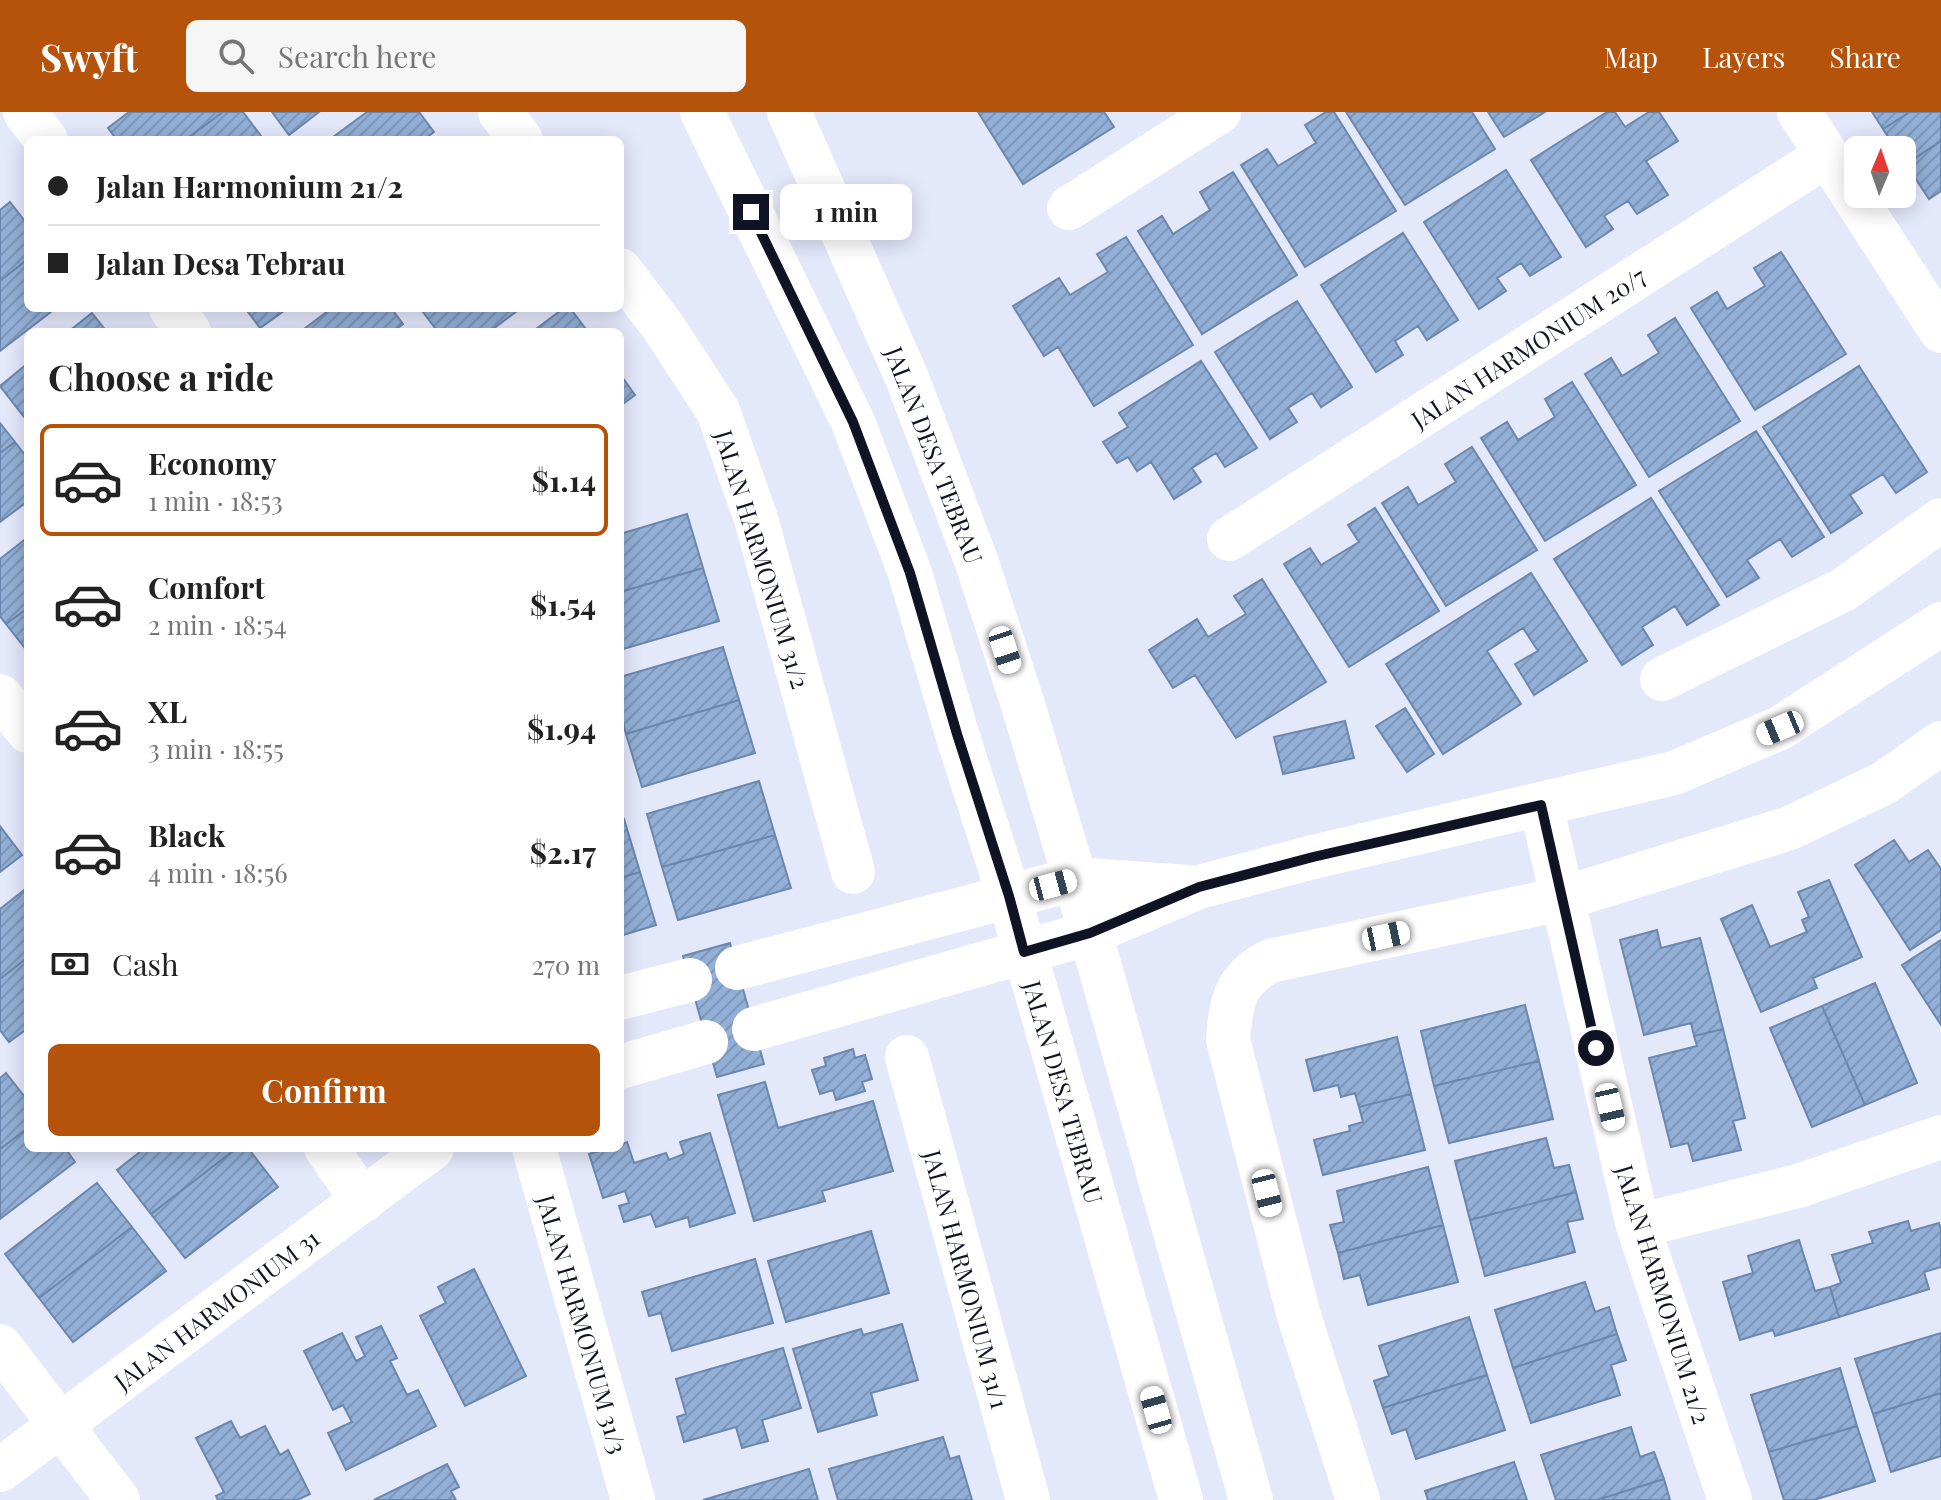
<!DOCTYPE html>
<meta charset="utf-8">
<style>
:root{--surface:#fff;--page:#f6f6f6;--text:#222;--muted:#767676;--line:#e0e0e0;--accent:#b45309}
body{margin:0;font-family:"Playfair Display",serif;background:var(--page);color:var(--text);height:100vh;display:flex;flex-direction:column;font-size:30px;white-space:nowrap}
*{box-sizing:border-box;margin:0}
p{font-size:26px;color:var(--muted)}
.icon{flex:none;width:44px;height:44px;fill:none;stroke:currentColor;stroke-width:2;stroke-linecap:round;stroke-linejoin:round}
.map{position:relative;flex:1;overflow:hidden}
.sheet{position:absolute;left:24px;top:216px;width:600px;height:824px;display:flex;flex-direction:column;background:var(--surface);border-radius:12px;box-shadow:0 4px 20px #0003}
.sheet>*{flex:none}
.top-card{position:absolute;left:24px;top:24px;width:600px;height:176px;border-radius:12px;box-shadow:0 4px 20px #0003;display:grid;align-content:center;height:176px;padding:0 24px;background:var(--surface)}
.needle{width:52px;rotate:2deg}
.buttons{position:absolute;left:1844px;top:24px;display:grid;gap:16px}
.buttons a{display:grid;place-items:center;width:72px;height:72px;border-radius:12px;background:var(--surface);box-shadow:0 4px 20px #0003;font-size:40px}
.end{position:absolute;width:36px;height:36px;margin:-18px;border:10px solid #101323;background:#fff;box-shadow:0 0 0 4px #fff}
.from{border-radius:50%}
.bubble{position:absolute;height:56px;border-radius:12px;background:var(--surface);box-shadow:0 4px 20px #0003;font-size:26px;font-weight:700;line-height:56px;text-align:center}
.car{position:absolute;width:24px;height:48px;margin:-24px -12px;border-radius:10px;box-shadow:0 0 6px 2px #0007;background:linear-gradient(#fff 24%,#345 0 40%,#fff 0 76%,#345 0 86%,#fff 0)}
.top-card b{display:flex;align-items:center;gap:28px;height:76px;font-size:30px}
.top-card b+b{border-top:2px solid var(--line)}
.top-card i{width:20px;height:20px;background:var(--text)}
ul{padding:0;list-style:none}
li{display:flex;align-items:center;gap:24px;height:112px;margin:0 16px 12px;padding:0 8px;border:4px solid transparent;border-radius:12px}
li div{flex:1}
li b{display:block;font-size:30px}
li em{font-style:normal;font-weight:700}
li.current{border-color:var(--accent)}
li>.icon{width:72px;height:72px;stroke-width:1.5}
h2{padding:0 24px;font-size:36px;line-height:96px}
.pay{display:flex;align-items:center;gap:20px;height:88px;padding:0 24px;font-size:30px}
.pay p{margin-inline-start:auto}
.button{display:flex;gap:16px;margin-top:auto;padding:16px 24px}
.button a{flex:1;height:92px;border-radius:12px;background:var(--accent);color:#fff;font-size:32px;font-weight:700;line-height:92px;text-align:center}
header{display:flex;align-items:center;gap:48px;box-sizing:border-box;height:112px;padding:0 40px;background:var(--accent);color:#fff}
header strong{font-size:38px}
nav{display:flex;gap:44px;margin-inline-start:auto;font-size:28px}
.search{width:560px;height:72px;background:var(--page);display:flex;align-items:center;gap:20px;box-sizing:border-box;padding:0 28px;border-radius:12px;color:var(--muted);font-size:30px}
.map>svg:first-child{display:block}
.building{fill:url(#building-hatch);stroke:#6b87ad;stroke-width:2}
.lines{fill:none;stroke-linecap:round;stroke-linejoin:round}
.street{stroke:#fff;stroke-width:44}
.secondary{stroke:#fff;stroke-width:44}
.route{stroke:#101323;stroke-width:10}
.labels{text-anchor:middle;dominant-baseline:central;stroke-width:7;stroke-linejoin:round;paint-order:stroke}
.street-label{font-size:24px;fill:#101323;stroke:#fff}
</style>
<header>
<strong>Swyft</strong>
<div class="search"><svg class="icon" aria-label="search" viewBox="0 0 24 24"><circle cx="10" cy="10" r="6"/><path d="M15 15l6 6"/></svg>Search here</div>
<nav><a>Map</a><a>Layers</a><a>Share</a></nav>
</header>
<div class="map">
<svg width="1941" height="1388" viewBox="0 0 1941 1388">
<defs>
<pattern id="building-hatch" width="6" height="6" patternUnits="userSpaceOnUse" patternTransform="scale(2)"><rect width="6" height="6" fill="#92b0d7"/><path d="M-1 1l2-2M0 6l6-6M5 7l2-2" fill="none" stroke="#7d96b8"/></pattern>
</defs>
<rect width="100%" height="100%" fill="#e4e8fb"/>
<path class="building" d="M129 0H223L185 28H117L108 16Z
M223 0H243L264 28H185Z
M272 0H319L289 23Z
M367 0H419L434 20 423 28H329Z
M978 0H1104L1114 15 1023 72Z
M1326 0H1334L1396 99 1305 155 1241 53 1267 37 1278 54 1316 31 1305 13Z
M1346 0H1472L1495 37 1405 93Z
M1488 0H1545L1504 25Z
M1607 0H1615L1625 15 1649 0H1659L1678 29 1646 49 1668 83 1637 102 1628 89 1604 104 1613 117 1586 135 1531 48Z
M1872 0H1910L1883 17Z
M1910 0H1941V29L1906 52 1902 45V38H1897L1883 17Z
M1941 29V79L1929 87 1906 52Z
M1506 58 1561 145 1530 164 1521 151 1497 166 1506 179 1479 197 1424 110Z
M1233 60 1297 163 1202 222 1138 119 1162 104 1173 122 1210 98 1200 80Z
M10 90 28 113V147L0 169V98Z
M1403 121 1458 208 1427 228 1418 214 1395 229 1403 243 1376 260 1321 173Z
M1126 125 1193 233 1094 294 1058 235 1044 244 1013 194 1059 166 1070 183 1108 160 1097 142Z
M1781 140 1846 242 1755 298 1691 196 1717 180 1727 197 1765 174 1754 156Z
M28 147V196H56L0 239V169Z
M1297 189 1352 275 1321 295 1312 281 1288 296 1297 310 1270 327 1215 240Z
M245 196H288L260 216Z
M332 196H391L403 212 393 220H300Z
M428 196H521L489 220H438L423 200Z
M564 196H570L588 220H532Z
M92 201 107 220H68Z
M1675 206 1740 309 1649 365 1585 262 1611 246 1622 264 1659 241 1648 223Z
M1201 249 1257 336 1225 355 1216 341 1192 356 1201 370 1174 387 1151 350 1137 359 1128 345 1117 351 1103 330 1128 315 1119 301Z
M28 251V310L0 274Z
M1859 254 1927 360 1896 381 1883 362 1850 383 1862 401 1831 421 1763 315Z
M620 262 635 283 620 294Z
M1572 270 1636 373 1545 429 1481 326 1507 310 1518 328 1555 305 1545 287Z
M0 311 15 330 0 341Z
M1756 319 1824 425 1792 445 1780 427 1747 448 1759 466 1727 485 1659 379Z
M15 330 28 347V389L0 410V341Z
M1472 335 1537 438 1446 494 1382 391 1408 375 1418 393 1456 370 1445 352Z
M1651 386 1719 493 1687 513 1675 494 1642 515 1653 533 1622 553 1554 447Z
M1375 396 1439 499 1349 555 1284 452 1310 436 1321 453 1359 430 1348 413Z
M687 402 703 456 620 480V422Z
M28 425V496L6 512 0 504V447Z
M703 456 719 509 620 538V480Z
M1531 461 1587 549 1534 583 1515 552 1538 539 1523 516 1487 539 1521 592 1443 642 1386 552Z
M1262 467 1326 570 1236 626 1195 563 1173 576 1149 538 1197 507 1208 525 1246 502 1234 484Z
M28 496V540L6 512Z
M723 535 739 588 626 622 620 600V565Z
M739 588 755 641 642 675 626 622Z
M1405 596 1434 642 1407 660 1376 614Z
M1345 609 1354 646 1283 662 1274 625Z
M759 669 775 723 662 755 647 702Z
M624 707 640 760 620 766V708Z
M0 714 22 743 0 760Z
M775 723 791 776 678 808 662 755Z
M1894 728 1909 750 1928 738 1941 757V818L1910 838 1855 753Z
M640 760 656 813 620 824V766Z
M1829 768 1862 845 1813 866 1817 876 1761 900 1721 807 1752 793 1770 835 1807 820 1802 808 1809 805 1798 780Z
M28 775V845L0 867V797Z
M1657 818 1661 836 1700 826 1723 917 1694 924 1691 911 1644 923 1620 828Z
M1941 828V913L1902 853Z
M730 831 764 952 717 965 683 844Z
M28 845V916L9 930 0 918V867Z
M1875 871 1917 971 1865 993 1822 894Z
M1525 893 1539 949 1434 974 1421 919Z
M1822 894 1865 993 1812 1015 1770 916Z
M1723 917 1745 1006 1733 1009 1741 1038 1693 1049 1688 1031 1671 1035 1649 946 1697 934 1694 924Z
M1397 925 1411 982 1359 995 1355 981 1341 985 1338 973 1314 979 1306 948Z
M853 937 855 946 865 943 872 967 862 970 865 979 836 988 833 978 820 982 812 958 826 954 824 946Z
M1539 949 1553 1007 1449 1031 1434 974Z
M6 961 28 989V1016L0 1037V966Z
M765 970 778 1016 873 989 893 1059 822 1079 825 1089 754 1109 718 983Z
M1411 982 1425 1038 1323 1063 1314 1028 1350 1019 1349 1014 1363 1010 1359 995Z
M28 1016V1036H65L75 1050 0 1107V1037Z
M710 1021 735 1101 690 1115 688 1105 656 1115 651 1102 624 1110 619 1094 629 1091 625 1079 603 1086 589 1042 609 1036H620V1033L627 1030 634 1051 666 1041 669 1048 684 1042 680 1030Z
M1546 1026 1554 1056 1569 1053 1576 1080 1470 1108 1455 1049Z
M145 1036H237L151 1102 117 1058Z
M237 1036H248L278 1075 185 1146 151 1102Z
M1428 1055 1443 1113 1338 1141 1330 1113 1344 1110 1337 1079Z
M97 1071 132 1115 39 1186 5 1142Z
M1576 1080 1583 1107 1567 1110 1575 1140 1485 1164 1470 1108Z
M1908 1109 1911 1119 1939 1111 1941 1118V1155L1924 1160 1929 1177 1839 1205 1830 1175 1841 1171 1832 1143 1873 1131 1869 1120Z
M1443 1113 1458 1170 1368 1193 1360 1163 1344 1167 1338 1141Z
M132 1115 166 1159 73 1230 39 1186Z
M871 1119 889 1181 786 1210 768 1149Z
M1799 1128 1815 1179 1830 1175 1839 1205 1775 1224 1773 1218 1740 1228 1723 1170 1753 1161 1748 1144Z
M755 1147 773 1211 672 1239 661 1201 649 1204 642 1180Z
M474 1157 526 1264 465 1294 420 1204 446 1191 438 1175Z
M1585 1170 1595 1200 1609 1195 1617 1222 1513 1256 1495 1198Z
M1469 1205 1487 1263 1383 1296 1374 1269 1389 1264 1379 1234Z
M902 1212 918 1268 871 1281 877 1303 818 1320 793 1237 861 1217 863 1223Z
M381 1214 397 1246 390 1249 407 1283 418 1278 436 1314 346 1358 328 1321 352 1310 343 1293 333 1298 304 1239 342 1221 356 1249 365 1244 356 1225Z
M1941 1221V1281L1873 1302 1855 1247Z
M1617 1222 1626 1248 1611 1253 1620 1283 1531 1311 1513 1256Z
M783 1236 801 1296 762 1308 768 1329 742 1336 736 1315 684 1330 677 1305 686 1302 676 1267Z
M1840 1256 1857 1314 1769 1340 1751 1283Z
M1487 1263 1505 1318 1416 1347 1406 1317 1392 1322 1383 1296Z
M1941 1281V1344L1891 1360 1873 1302Z
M231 1309 240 1326 265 1314 280 1343 288 1338 310 1382 297 1388H218L216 1384 224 1380 196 1326Z
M1857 1314 1875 1369 1814 1388H1784L1769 1340Z
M1631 1315 1640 1345 1654 1340 1664 1367 1597 1388H1556L1541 1343Z
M943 1325 950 1347 959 1344 972 1388H838L829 1357Z
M1514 1350 1527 1388H1428L1425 1379Z
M447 1352 459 1375 451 1379 456 1388H374Z
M809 1357 818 1388H703Z
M1664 1367 1670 1388H1597Z"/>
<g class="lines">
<path class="street" d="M25 0 46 28
M500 0 521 28
M1799 0 1941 219
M1069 96 1219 0
M620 158 664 216 718 299 756 407 853 760
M171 196 189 220
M1229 427 1827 43
M1662 567 1843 478 1941 408
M0 584 28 619
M1541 693 1638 1114 1730 1388
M737 856 1075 767 1188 775
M620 886 690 868
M754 917 1090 821 1199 775 1313 745 1674 661 1780 616 1941 512
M907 945 1028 1388
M620 955 706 930
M326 1036 363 1089
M534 1036 633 1388
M1638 1114 1798 1074 1941 1025
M0 1234 118 1388
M0 1358 432 1036
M1358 1388 1299 1204 1228 928C1231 890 1234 868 1270 849L1561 787 1790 716 1884 671 1941 631"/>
<path class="secondary" d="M702 0 853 310 910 461 957 622 1009 784 1181 1388
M789 0 907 266 977 451 1024 596 1075 767 1251 1388"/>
</g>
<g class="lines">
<path class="route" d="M751 100 853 310 910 461 957 622 1009 784 1024 840 1090 821 1199 775 1313 745 1541 693 1596 936"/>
</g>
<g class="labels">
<g class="street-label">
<text transform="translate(1528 235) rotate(-33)">JALAN HARMONIUM 20/7</text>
<text transform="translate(935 343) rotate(69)">JALAN DESA TEBRAU</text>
<text transform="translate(763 447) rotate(73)">JALAN HARMONIUM 31/2</text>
<text transform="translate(1064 980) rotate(74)">JALAN DESA TEBRAU</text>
<text transform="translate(967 1167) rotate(75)">JALAN HARMONIUM 31/1</text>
<text transform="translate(1664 1182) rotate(73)">JALAN HARMONIUM 21/2</text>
<text transform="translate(216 1197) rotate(-37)">JALAN HARMONIUM 31</text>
<text transform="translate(583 1212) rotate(74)">JALAN HARMONIUM 31/3</text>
</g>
</g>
</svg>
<div class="buttons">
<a><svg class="needle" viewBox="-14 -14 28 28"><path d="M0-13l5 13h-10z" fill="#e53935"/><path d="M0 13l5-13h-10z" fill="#767676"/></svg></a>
</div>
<i class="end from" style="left:1596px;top:936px"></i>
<i class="end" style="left:751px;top:100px"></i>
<div class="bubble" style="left:780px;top:72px;width:132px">1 min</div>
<i class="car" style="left:1005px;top:538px;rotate:162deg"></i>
<i class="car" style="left:1780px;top:616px;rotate:247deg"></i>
<i class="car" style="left:1053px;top:773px;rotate:75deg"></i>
<i class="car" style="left:1386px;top:824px;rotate:78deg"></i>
<i class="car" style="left:1610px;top:995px;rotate:167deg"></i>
<i class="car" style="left:1267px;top:1081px;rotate:166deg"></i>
<i class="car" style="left:1156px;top:1298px;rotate:344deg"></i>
<div class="top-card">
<b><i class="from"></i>Jalan Harmonium 21/2</b>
<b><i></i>Jalan Desa Tebrau</b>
</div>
<section class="sheet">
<h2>Choose a ride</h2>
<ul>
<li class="current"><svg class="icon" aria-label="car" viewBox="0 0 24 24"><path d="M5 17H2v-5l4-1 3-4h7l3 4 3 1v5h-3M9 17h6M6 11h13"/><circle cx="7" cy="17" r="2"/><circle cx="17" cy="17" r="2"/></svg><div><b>Economy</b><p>1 min · 18:53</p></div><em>$1.14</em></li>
<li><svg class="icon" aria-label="car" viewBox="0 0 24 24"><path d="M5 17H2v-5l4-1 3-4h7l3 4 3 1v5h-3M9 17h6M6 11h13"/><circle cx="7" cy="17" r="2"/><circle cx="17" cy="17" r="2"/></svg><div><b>Comfort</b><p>2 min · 18:54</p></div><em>$1.54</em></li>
<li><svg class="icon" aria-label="car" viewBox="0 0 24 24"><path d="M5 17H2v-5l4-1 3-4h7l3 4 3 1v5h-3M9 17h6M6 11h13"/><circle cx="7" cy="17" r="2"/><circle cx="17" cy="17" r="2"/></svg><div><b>XL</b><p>3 min · 18:55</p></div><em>$1.94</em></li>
<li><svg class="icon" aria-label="car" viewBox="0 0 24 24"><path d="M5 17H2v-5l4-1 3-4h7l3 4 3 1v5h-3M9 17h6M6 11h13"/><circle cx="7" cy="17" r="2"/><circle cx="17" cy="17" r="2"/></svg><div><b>Black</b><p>4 min · 18:56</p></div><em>$2.17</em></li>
</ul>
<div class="pay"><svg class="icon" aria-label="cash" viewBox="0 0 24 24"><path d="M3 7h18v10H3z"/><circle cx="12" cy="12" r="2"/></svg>Cash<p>270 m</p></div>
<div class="button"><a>Confirm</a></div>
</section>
</div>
